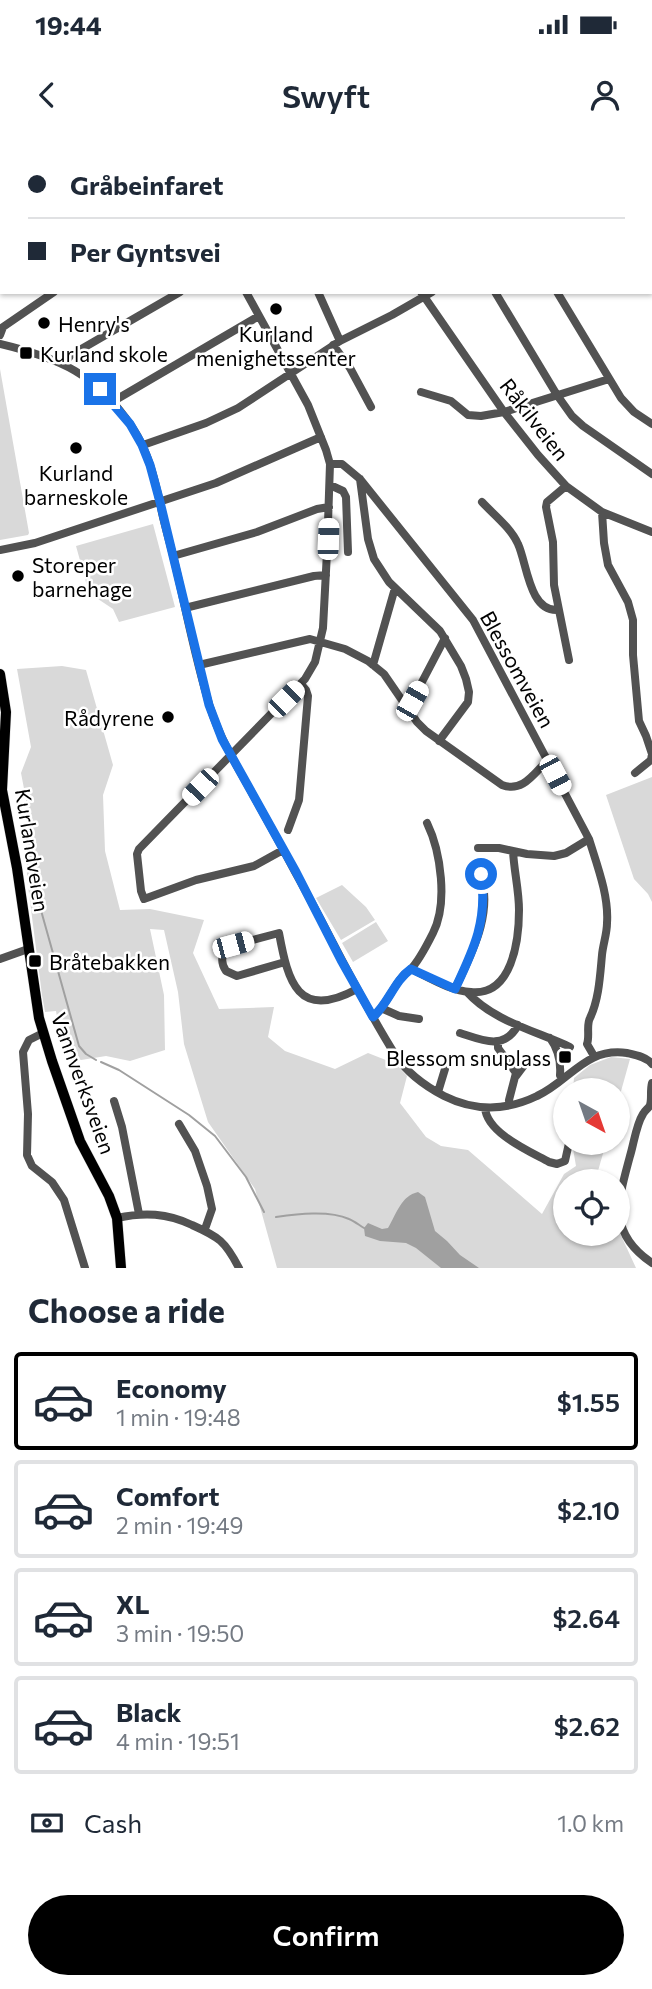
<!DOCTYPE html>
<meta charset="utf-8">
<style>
:root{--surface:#fff;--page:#f2f2f3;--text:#1f2937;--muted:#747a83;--line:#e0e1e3;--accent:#000}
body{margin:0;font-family:Commissioner,sans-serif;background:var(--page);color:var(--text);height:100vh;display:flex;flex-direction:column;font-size:26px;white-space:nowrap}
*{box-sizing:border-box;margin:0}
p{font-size:23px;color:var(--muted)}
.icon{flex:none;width:38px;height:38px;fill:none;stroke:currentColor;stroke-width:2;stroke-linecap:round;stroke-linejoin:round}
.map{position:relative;height:1128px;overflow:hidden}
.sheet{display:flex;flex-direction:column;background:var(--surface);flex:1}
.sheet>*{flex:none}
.top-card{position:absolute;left:0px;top:0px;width:653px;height:154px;box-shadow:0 2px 5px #0004;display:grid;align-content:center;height:154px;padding:0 28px;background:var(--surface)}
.needle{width:46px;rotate:140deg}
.fabs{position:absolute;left:553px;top:938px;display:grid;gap:14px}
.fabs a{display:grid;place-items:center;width:77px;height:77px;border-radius:50%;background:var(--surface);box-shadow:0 2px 5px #0004;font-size:35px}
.end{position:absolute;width:32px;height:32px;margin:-16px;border:9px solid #1a73e8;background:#fff;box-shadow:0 0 0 4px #fff}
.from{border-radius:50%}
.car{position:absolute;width:21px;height:42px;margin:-21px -10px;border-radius:9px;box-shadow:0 0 5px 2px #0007;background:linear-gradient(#fff 24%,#345 0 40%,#fff 0 76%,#345 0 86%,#fff 0)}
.top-card b{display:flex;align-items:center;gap:24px;height:66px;font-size:26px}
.top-card b+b{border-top:2px solid var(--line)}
.top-card i{width:18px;height:18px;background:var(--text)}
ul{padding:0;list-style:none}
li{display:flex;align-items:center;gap:21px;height:98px;margin:0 14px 10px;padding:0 14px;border:4px solid var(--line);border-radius:7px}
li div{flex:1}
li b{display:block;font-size:26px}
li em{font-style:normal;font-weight:600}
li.active{border-color:var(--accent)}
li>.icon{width:63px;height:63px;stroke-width:1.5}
h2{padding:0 28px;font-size:32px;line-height:84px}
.pay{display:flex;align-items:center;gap:18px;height:77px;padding:0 28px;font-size:26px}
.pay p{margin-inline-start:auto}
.action{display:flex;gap:14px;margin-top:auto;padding:14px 28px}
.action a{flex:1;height:80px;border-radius:42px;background:var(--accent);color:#fff;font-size:28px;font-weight:600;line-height:80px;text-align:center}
.status{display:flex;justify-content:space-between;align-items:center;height:49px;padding:0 35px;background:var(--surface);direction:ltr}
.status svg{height:19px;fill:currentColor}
header{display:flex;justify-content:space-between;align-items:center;height:91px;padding:0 28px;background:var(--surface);font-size:32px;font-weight:600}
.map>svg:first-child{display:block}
.green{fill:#d9d9d9}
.water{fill:#a0a0a0}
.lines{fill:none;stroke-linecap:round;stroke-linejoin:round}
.stream{stroke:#a0a0a0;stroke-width:2}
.major-casing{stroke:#dbdbdb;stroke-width:11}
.minor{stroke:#525252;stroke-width:8}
.major{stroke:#000;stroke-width:10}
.route{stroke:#1a73e8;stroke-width:9}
.poi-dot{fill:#000;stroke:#fff;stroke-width:2.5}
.labels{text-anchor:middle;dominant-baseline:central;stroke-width:5;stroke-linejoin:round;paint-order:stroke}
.poi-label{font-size:21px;fill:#000;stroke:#fff;text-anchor:start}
.street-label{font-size:21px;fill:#000;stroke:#fff}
</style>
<div class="status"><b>19:44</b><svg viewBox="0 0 49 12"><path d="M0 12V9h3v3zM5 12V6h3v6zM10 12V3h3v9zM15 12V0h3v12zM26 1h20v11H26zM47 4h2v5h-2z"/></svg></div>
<header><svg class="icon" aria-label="back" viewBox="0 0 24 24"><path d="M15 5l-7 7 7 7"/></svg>Swyft<svg class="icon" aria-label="person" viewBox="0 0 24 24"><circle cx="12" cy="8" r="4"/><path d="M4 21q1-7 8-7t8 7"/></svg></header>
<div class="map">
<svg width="652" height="1128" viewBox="0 0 652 1128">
<rect width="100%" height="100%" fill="#fff"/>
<path class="green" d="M0 229 29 393 28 395 0 400Z
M153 384 175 467 119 482 113 469 89 453 76 406Z
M62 526 86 530 113 625 103 655 105 711 120 770 150 769 204 780 193 813 219 869 274 867 268 897 285 911 335 929 368 913 396 924 407 936 400 963 426 997 441 1006 468 1010 542 1074 564 1034 576 1026 572 1003H606L596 1038 602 1041H565V1094H618V1089L636 1128H277L255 1049 208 982 184 904 178 852 164 790 150 789 164 855 165 910 130 921 106 916 81 920 72 915 61 901 56 871 45 872 42 855 27 738 26 659 21 633 31 607 17 529Z
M652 637V762L648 754 634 739 606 655Z
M342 745 366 767 375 780 341 800 316 758Z
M376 782 388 801 353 822 342 803Z
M611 917 630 919 618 962V950H573L574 938 590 925Z"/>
<path class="water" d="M418 1052 425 1057 435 1091 447 1101 460 1115 479 1128H441L416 1108 406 1103 380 1101 365 1096 364 1088 368 1083 382 1089 388 1088C397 1073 401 1056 418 1052Z"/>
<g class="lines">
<path class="stream" d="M35 749 79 906 86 914 96 920
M101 922 119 930 189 975 215 996 246 1037 264 1072
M276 1077C297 1074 329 1070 349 1079 354 1081 359 1085 364 1088"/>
<defs>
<path id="major" d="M0 534 6 572 2 650 17 728 39 878 52 921 80 1001 109 1056 117 1078 121 1128"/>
</defs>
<use href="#major" class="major-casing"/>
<path class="minor" d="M77 0 78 2
M157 0 158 2
M237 0 238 2
M318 0 319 2
M402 0 403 2
M466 0 467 2
M528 0 529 2
M605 0V2
M409 2 412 0
M651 147 652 148
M246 152 308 265 326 310 330 324 327 412 323 488 315 522 305 539 139 709 137 714 141 751 144 759 196 740 254 726 283 710
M318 152 340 201
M421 152 504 272 538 315 566 346 602 372 652 392
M495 152 557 255 572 276 583 286 652 334
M557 152 621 258 634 272 652 284
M0 195 3 187 54 152
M0 204C59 218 97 234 132 287 149 312 156 343 162 373 166 391 172 410 176 428 187 475 196 522 210 567 220 599 237 626 253 655 267 680 281 705 294 730 329 792 358 856 396 916 408 934 425 946 444 956 474 971 506 971 537 956 570 941 585 907 627 913 636 915 647 917 652 924
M333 205 350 228 371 267
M63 224 71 215 180 152
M421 252 451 261 468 275 481 276 504 272 609 239
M112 262 259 176
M143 305 206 283 238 268 340 201 392 175 432 152
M330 324H342L360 339 473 480 589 699C597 725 609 756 607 783 607 794 603 804 602 815 600 836 599 859 590 878 586 885 590 896 587 904L594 916
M360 339 368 399 374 419 389 442 440 491 461 526 466 539 469 552 468 562 439 601
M330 345 343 351 346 357 348 412
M566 346 547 362 546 367 553 402 554 445 569 520
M482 362C494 375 511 388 518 404 527 423 529 472 558 470
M602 372 604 403 608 425 628 462 633 480V515L639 581 646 596 652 614 651 620 635 633
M0 410 35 403 216 343 321 297
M173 416 257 392 317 369 329 367
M185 468 314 436 326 435
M199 525 310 499 345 509 368 521 384 534 417 582 426 591 502 645C523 653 534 633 548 620
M373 525 395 448
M406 566 412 561 445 498
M288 690 299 660 300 649 308 556 306 550 301 544
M478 708H499L527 714 554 716 566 713 589 699
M0 819 28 809
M285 822 237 836 226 831C220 822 221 813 230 806L279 793C288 842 298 881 357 849
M411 829C430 838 450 851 471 852 512 856 519 801 519 770 519 750 514 731 513 711
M455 849C472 813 495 771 479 730
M467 852C493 881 536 891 570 907
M381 868 399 876 419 879
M373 877C386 866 391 850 402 837 404 834 407 833 410 830 419 821 427 805 433 793 448 764 441 712 427 683
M43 893 29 900 23 912 28 974 27 1015 32 1026 52 1042 64 1060 85 1128
M460 893C482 900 504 911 518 885
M550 898C558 909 561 922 560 935
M498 901V908L516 933 509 960
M516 936 525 924
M652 943C650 950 652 959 650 965 649 968 645 970 643 974 636 985 634 1003 630 1016 618 1061 607 1092 652 1123
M438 952 445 929
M114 961 122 987 139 1074
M485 968C487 993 529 1011 549 1022L557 1024 565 1021 569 1003
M559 980 565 989
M179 984 195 1011 207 1046 212 1069 205 1089
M117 1078C144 1072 167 1073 192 1085 219 1097 225 1101 239 1128"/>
<use href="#major" class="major"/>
</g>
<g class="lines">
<path class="route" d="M100 249 130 284 142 305 150 325 160 362 209 565 222 599 296 732 341 820 373 877C389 863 394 841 411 829L455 849C474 809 488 780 481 734"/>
</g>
<g class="poi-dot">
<circle cx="276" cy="169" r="7"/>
<circle cx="44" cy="183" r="7"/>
<rect x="19" y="206" width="14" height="14" rx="3.5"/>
<circle cx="76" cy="308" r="7"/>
<circle cx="18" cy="436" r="7"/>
<circle cx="168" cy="577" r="7"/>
<rect x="28" y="814" width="14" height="14" rx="3.5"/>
<rect x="558" y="910" width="14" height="14" rx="3.5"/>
</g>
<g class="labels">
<g class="poi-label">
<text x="58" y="183">Henry's</text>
<text x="276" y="193" text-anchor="middle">Kurland<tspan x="276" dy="24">menighetssenter</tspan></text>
<text x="40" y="213">Kurland skole</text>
<text x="76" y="332" text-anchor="middle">Kurland<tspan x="76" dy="24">barneskole</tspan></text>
<text x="32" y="424">Storeper<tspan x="32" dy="24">barnehage</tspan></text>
<text x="154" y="577" text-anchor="end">Rådyrene</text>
<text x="49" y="821">Bråtebakken</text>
<text x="551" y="917" text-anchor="end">Blessom snuplass</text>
</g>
<g class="street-label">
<text transform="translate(535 279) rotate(52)">Råkilveien</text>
<text transform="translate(518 529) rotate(61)">Blessomveien</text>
<text transform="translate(33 710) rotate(81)">Kurlandveien</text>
<text transform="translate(84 943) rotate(70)">Vannverksveien</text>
</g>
</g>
</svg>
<div class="fabs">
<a><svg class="needle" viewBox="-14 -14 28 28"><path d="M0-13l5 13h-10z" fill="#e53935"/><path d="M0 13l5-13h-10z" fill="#747a83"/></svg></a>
<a><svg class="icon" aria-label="locate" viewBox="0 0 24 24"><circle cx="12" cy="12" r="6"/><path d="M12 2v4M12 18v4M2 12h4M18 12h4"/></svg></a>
</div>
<i class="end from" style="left:481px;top:734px"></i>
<i class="end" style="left:100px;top:249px"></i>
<i class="car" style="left:328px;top:399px;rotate:2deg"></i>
<i class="car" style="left:286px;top:559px;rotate:45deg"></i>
<i class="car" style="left:412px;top:561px;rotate:30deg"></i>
<i class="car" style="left:555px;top:635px;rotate:152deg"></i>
<i class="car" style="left:200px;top:647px;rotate:224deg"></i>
<i class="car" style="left:233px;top:805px;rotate:75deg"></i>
<div class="top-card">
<b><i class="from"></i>Gråbeinfaret</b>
<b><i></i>Per Gyntsvei</b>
</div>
</div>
<section class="sheet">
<h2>Choose a ride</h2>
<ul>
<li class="active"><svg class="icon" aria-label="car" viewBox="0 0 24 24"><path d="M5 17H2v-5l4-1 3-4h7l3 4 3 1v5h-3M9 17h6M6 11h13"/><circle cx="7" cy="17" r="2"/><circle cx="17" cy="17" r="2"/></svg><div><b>Economy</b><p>1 min · 19:48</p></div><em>$1.55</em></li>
<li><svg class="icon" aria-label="car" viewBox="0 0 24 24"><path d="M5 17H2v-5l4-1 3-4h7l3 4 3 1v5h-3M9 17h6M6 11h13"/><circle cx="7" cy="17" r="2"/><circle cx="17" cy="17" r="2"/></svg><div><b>Comfort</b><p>2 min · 19:49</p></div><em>$2.10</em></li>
<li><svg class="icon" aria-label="car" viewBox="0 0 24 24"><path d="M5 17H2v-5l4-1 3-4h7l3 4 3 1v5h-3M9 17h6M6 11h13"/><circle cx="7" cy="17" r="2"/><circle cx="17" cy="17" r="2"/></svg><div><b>XL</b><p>3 min · 19:50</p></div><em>$2.64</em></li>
<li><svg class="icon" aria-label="car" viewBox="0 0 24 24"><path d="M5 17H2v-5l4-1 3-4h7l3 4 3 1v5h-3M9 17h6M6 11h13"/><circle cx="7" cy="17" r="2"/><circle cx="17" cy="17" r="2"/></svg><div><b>Black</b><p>4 min · 19:51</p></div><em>$2.62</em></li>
</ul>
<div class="pay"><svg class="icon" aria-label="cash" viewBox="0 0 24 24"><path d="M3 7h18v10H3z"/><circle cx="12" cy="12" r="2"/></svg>Cash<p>1.0 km</p></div>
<div class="action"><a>Confirm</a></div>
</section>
